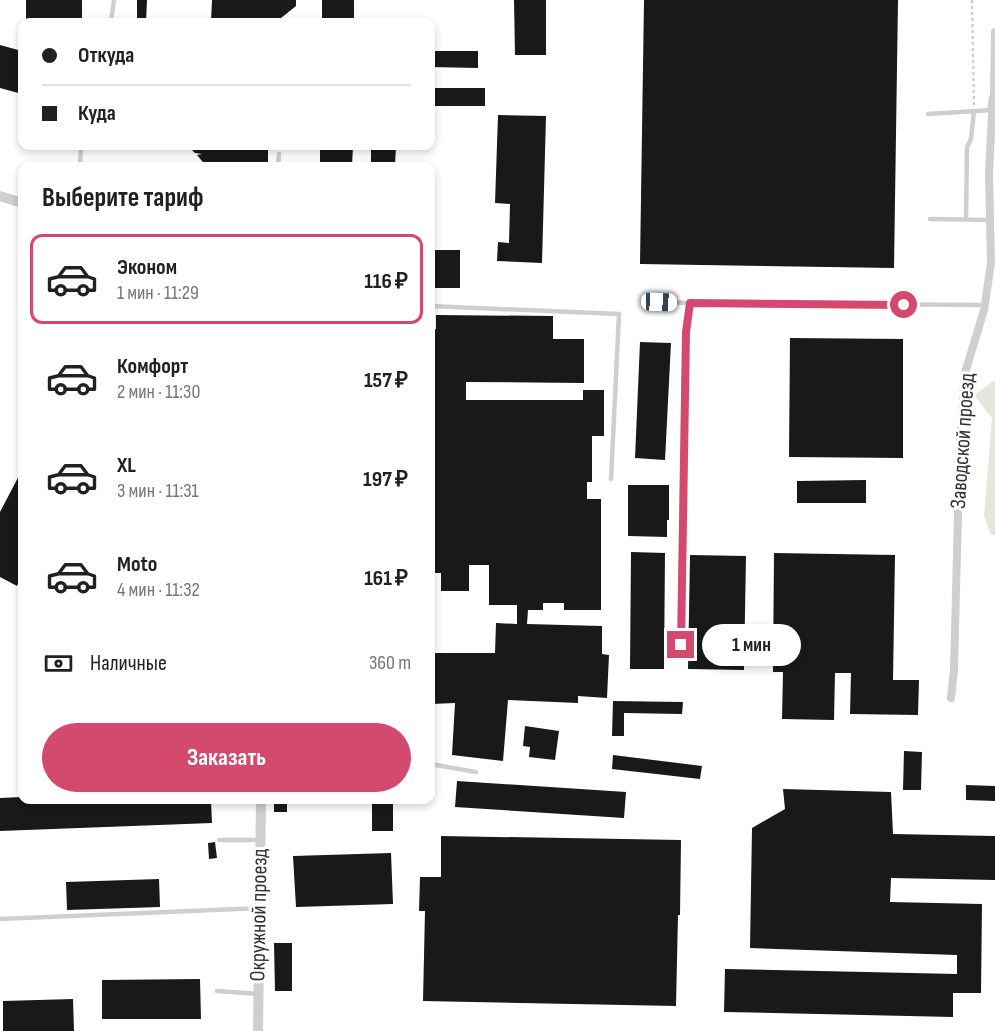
<!DOCTYPE html>
<html lang="ru">
<meta charset="utf-8">
<style>
:root{--surface:#fff;--page:#f2f2f2;--text:#202124;--muted:#757577;--line:#e0e0e0;--accent:#d4496e}
body{margin:0;font-family:"Sofia Sans Condensed",sans-serif;background:var(--page);color:var(--text);height:100vh;display:flex;flex-direction:column;font-size:22px;white-space:nowrap}
*{box-sizing:border-box;margin:0}
p{font-size:20px;color:var(--muted)}
.icon{flex:none;width:33px;height:33px;fill:none;stroke:currentColor;stroke-width:2;stroke-linecap:round;stroke-linejoin:round}
.map{position:relative;flex:1;overflow:hidden}
.side{position:absolute;left:18px;top:162px;width:417px;height:642px;display:flex;flex-direction:column;background:var(--surface);border-radius:12px;box-shadow:0 3px 9px #0003}
.side>*{flex:none}
.top-card{position:absolute;left:18px;top:18px;width:417px;height:132px;border-radius:12px;box-shadow:0 3px 9px #0003;display:grid;align-content:center;height:132px;padding:0 24px;background:var(--surface)}
.end{position:absolute;width:27px;height:27px;margin:-14px;border:8px solid #d4496e;background:#fff;box-shadow:0 0 0 3px #fff}
.from{border-radius:50%}
.bubble{position:absolute;height:42px;border-radius:21px;background:var(--surface);box-shadow:0 3px 9px #0003;font-size:20px;font-weight:700;line-height:42px;text-align:center}
.car{position:absolute;width:18px;height:36px;margin:-18px -9px;border-radius:8px;box-shadow:0 0 4px 2px #0007;background:linear-gradient(#fff 24%,#345 0 40%,#fff 0 76%,#345 0 86%,#fff 0)}
.top-card b{display:flex;align-items:center;gap:21px;height:57px;font-size:22px}
.top-card b+b{border-top:2px solid var(--line)}
.top-card i{width:15px;height:15px;background:var(--text)}
ul{padding:0;list-style:none}
li{display:flex;align-items:center;gap:18px;height:90px;margin:0 12px 9px;padding:0 12px;border:3px solid transparent;border-radius:12px}
li div{flex:1}
li b{display:block;font-size:22px}
li em{font-style:normal;font-weight:700}
li.on{border-color:var(--accent)}
li>.icon{width:54px;height:54px;stroke-width:1.5}
h2{padding:0 24px;font-size:27px;line-height:72px}
.pay{display:flex;align-items:center;gap:15px;height:66px;padding:0 24px;font-size:22px}
.pay p{margin-inline-start:auto}
.action{display:flex;gap:12px;margin-top:auto;padding:12px 24px}
.action a{flex:1;height:69px;border-radius:36px;background:var(--accent);color:#fff;font-size:24px;font-weight:700;line-height:69px;text-align:center}
.map>svg:first-child{display:block}
.green{fill:#e4e8dc}
.building{fill:#191919}
.lines{fill:none;stroke-linecap:round;stroke-linejoin:round}
.path{stroke:#c9c9c9;stroke-width:2;stroke-dasharray:3 3;stroke-linecap:butt}
.service{stroke:#cfcfcf;stroke-width:4.5}
.minor{stroke:#cfcfcf;stroke-width:8}
.tertiary{stroke:#cfcfcf;stroke-width:10}
.route{stroke:#d4496e;stroke-width:8}
.labels{text-anchor:middle;dominant-baseline:central;stroke-width:6;stroke-linejoin:round;paint-order:stroke}
.street-label{font-size:22px;fill:#323232;stroke:#fff}
</style>
<div class="map">
<svg width="995" height="1031" viewBox="0 0 995 1031">
<rect width="100%" height="100%" fill="#fff"/>
<path class="green" d="M995 380V535H991L984 516 992 418 974 395Z"/>
<path class="building" d="M26 0H82V22H26Z
M137 0H147L146 22H137Z
M212 0H296V6L276 22H211Z
M322 0H354V22H322Z
M514 0H546V55H515Z
M644 0H898L894 268 640 264Z
M0 45 22 51V94L0 88Z
M430 51H478V68L430 67Z
M430 88H485V106H430Z
M498 115 546 116 542 263 497 261 498 242 509 243 510 204 495 203Z
M188 146H268V166H206L197 155 202 154 195 153Z
M320 146H353L352 166H320Z
M371 146H396L395 166H371Z
M430 250H460V288H430Z
M436 315 553 316V339H584V383L466 382V400H583V390H604V436H592V482H587V499H601V610H564V603H543V610H528L527 624 602 626V654L609 655 607 698 578 696V703L508 700 503 761 452 755 455 703 431 704 434 653H495L496 623 517 624V605H489V565H469V591H441V573H430V403H433V361H430V330L436 329Z
M790 338 903 339V458L789 457Z
M640 342 671 343 665 460 635 458Z
M22 470V575L17 586 0 577V512Z
M866 480V503H797V481Z
M628 485H669V520H667V537L628 536Z
M631 552 665 553 664 669H630Z
M774 553 895 555 893 680H919L918 715 850 714 851 673H835L834 720 782 719 783 672H773Z
M690 555 746 556 744 670 688 669Z
M613 701 683 702 682 714 624 713V736H612Z
M525 726 559 731 555 760 529 757 530 747 523 746Z
M904 751 922 752 921 790H903Z
M613 755 702 766 700 779 612 769Z
M457 781 626 792 624 818 455 807Z
M966 785 995 786V801L966 800Z
M783 789 891 792 893 834 995 836V880L891 878 890 902 982 904 981 993H953V1017L724 1012 725 969 957 974V955L750 948 752 828 785 809Z
M22 797V800H211L212 823 0 831V798Z
M274 800H287V812H274Z
M372 800H393V831H372Z
M441 836 681 840 680 915H678L676 1006 423 1001 425 911H419L420 877H441Z
M215 842 217 858 209 859 208 843Z
M391 853 393 904 296 907 293 856Z
M159 879 160 907 67 910 66 882Z
M274 943H292V991H275Z
M200 979 201 1019H102V980Z
M73 999 74 1031H3V1001Z"/>
<g class="lines">
<path class="path" d="M972 0 974 105"/>
<path class="service" d="M111 22 114 0
M928 114 992 110
M80 166 81 146
M278 166 279 154
M930 219 990 220
M966 220 967 147 971 139 974 111
M659 302 690 303
M430 306 619 314 611 479
M681 645 686 332 690 303 985 305
M430 764 476 772
M219 840H260
M0 919 260 908
M217 991 258 994"/>
<path class="minor" d="M994 95 995 32
M951 698 954 669 960 438 965 373 984 310 991 263 989 172 992 115"/>
<path class="tertiary" d="M995 94C992 103 991 111 995 120
M0 196 22 203
M258 1031 261 800"/>
</g>
<g class="lines">
<path class="route" d="M681 645 686 332 690 303 904 305"/>
</g>
<g class="labels">
<g class="street-label">
<text transform="translate(963 441) rotate(-86)">Заводской проезд</text>
<text transform="translate(259 915) rotate(-89)">Окружной проезд</text>
</g>
</g>
</svg>
<i class="end from" style="left:904px;top:305px"></i>
<i class="end" style="left:681px;top:645px"></i>
<div class="bubble" style="left:702px;top:624px;width:99px">1 мин</div>
<i class="car" style="left:659px;top:302px;rotate:92deg"></i>
<div class="top-card">
<b><i class="from"></i>Откуда</b>
<b><i></i>Куда</b>
</div>
<section class="side">
<h2>Выберите тариф</h2>
<ul>
<li class="on"><svg class="icon" aria-label="car" viewBox="0 0 24 24"><path d="M5 17H2v-5l4-1 3-4h7l3 4 3 1v5h-3M9 17h6M6 11h13"/><circle cx="7" cy="17" r="2"/><circle cx="17" cy="17" r="2"/></svg><div><b>Эконом</b><p>1 мин · 11:29</p></div><em>116 ₽</em></li>
<li><svg class="icon" aria-label="car" viewBox="0 0 24 24"><path d="M5 17H2v-5l4-1 3-4h7l3 4 3 1v5h-3M9 17h6M6 11h13"/><circle cx="7" cy="17" r="2"/><circle cx="17" cy="17" r="2"/></svg><div><b>Комфорт</b><p>2 мин · 11:30</p></div><em>157 ₽</em></li>
<li><svg class="icon" aria-label="car" viewBox="0 0 24 24"><path d="M5 17H2v-5l4-1 3-4h7l3 4 3 1v5h-3M9 17h6M6 11h13"/><circle cx="7" cy="17" r="2"/><circle cx="17" cy="17" r="2"/></svg><div><b>XL</b><p>3 мин · 11:31</p></div><em>197 ₽</em></li>
<li><svg class="icon" aria-label="car" viewBox="0 0 24 24"><path d="M5 17H2v-5l4-1 3-4h7l3 4 3 1v5h-3M9 17h6M6 11h13"/><circle cx="7" cy="17" r="2"/><circle cx="17" cy="17" r="2"/></svg><div><b>Moto</b><p>4 мин · 11:32</p></div><em>161 ₽</em></li>
</ul>
<div class="pay"><svg class="icon" aria-label="cash" viewBox="0 0 24 24"><path d="M3 7h18v10H3z"/><circle cx="12" cy="12" r="2"/></svg>Наличные<p>360 m</p></div>
<div class="action"><a>Заказать</a></div>
</section>
</div>
